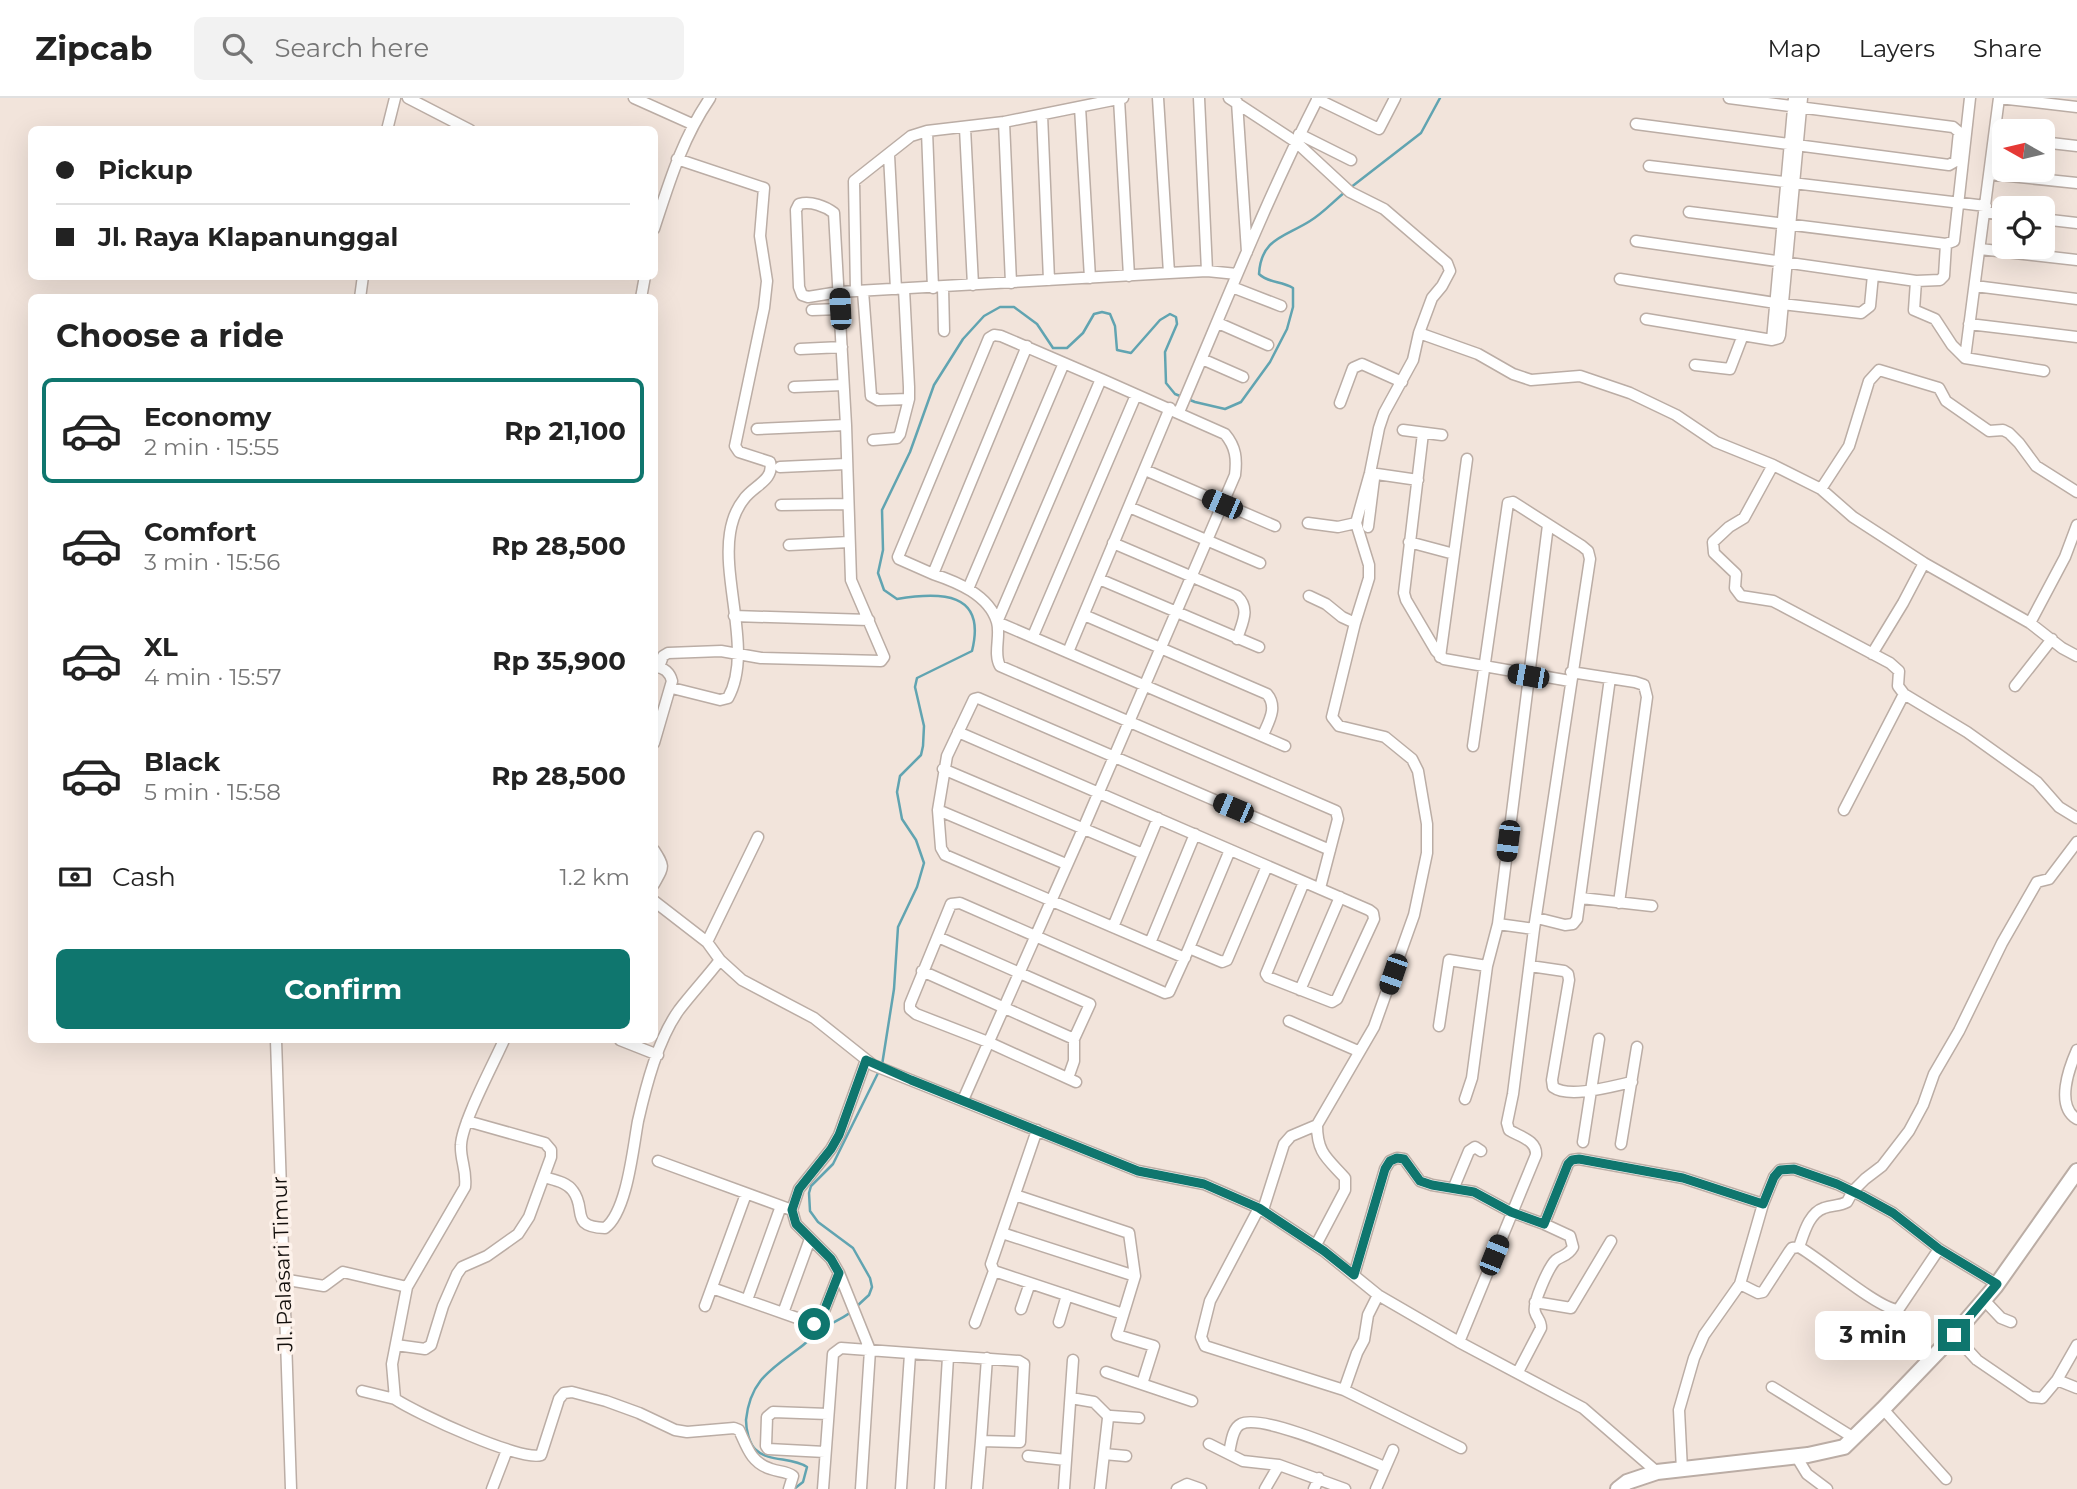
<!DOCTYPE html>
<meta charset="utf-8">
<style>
:root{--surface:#fff;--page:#f2f2f2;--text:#222;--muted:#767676;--line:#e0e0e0;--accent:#0f766e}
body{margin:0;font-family:Montserrat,sans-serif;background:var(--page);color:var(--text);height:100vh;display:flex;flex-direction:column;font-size:26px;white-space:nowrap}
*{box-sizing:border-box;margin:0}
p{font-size:23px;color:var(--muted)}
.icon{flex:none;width:38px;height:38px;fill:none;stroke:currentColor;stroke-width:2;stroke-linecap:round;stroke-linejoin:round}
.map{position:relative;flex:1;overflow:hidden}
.details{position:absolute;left:28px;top:196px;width:630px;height:749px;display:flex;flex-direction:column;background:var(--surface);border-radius:10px;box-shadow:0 7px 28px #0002}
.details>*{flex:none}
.guide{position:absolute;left:28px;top:28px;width:630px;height:154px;border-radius:10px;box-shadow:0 7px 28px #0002;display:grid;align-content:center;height:154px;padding:0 28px;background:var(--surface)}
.needle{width:46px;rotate:278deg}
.fabs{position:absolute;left:1992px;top:21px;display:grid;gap:14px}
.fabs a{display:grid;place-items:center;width:63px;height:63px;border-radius:10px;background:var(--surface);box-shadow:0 7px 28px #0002;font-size:35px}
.end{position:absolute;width:32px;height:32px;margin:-16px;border:9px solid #0f766e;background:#fff;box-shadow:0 0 0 4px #fff}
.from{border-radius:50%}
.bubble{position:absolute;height:49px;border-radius:10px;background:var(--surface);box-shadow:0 7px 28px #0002;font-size:23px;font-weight:700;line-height:49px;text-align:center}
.car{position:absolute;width:21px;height:42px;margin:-21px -10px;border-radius:9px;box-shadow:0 0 5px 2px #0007;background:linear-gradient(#222 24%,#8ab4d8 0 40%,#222 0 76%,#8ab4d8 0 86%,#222 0)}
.guide b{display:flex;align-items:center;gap:24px;height:66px;font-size:26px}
.guide b+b{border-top:2px solid var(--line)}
.guide i{width:18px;height:18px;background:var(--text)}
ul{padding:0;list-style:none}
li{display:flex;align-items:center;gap:21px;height:105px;margin:0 14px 10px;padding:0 14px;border:4px solid transparent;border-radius:10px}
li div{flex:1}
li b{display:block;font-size:26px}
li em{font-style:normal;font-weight:700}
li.current{border-color:var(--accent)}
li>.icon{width:63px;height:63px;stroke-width:1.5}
h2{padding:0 28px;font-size:32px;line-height:84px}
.pay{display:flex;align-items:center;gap:18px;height:77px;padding:0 28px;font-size:26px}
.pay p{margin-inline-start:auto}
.action{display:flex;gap:14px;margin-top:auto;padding:14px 28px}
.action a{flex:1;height:80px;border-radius:10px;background:var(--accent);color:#fff;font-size:28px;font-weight:700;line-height:80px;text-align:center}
header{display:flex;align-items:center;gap:42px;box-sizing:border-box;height:98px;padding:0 35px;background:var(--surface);border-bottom:2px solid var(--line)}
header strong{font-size:33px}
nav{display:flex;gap:38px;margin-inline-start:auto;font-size:24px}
.search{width:490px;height:63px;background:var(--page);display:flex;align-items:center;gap:18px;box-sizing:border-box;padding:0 24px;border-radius:10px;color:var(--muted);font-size:26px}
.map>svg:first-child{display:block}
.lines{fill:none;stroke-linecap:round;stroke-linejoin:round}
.stream{stroke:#61a4b1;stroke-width:2.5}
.street-casing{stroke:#bbada5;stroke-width:13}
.secondary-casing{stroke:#bbada5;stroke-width:18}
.street{stroke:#fff;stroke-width:10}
.secondary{stroke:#fff;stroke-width:14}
.route{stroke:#0f766e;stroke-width:9}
.labels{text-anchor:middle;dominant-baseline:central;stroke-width:7;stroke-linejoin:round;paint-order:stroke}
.street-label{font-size:21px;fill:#14100d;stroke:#fdf2eb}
</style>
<header>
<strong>Zipcab</strong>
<div class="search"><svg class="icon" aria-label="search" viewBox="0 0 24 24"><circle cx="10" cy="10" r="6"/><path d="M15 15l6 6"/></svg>Search here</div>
<nav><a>Map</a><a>Layers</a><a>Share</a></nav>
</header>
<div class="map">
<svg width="2077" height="1391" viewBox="0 0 2077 1391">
<rect width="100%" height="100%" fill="#f2e4db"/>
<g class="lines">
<path class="stream" d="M1350 90 1421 35 1440 0
M882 967 894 891 898 829 917 789 924 765 916 742 902 721 897 694 900 678 921 657 923 648 924 628 915 589 917 580 972 553C987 493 940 494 897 501L884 492 878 475 883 452 882 412 910 354 934 287 963 241 984 218 1000 209H1014L1037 226 1053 250H1067L1083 235 1094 216 1102 214 1110 216 1115 228 1117 252 1131 255 1160 222 1170 216 1176 219 1177 226 1165 254 1166 285 1175 296 1195 304 1225 311 1241 304 1270 264 1287 231 1293 209V190C1281 183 1268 185 1259 176 1261 140 1285 139 1310 123 1322 116 1334 103 1345 94
M856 1209 869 1197 872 1189 870 1180 853 1150 818 1124 810 1113 809 1095 811 1088 833 1066 879 973
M794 1391 803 1384 807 1369C792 1359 769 1364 756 1352 749 1346 746 1331 746 1322 750 1283 770 1272 798 1251 807 1245 814 1236 823 1230 833 1224 842 1221 851 1214"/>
<defs>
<path id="street" d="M408 0 470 32
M634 0 692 26
M1158 0 1169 175
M1199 0 1207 173
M1229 0 1296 44 1350 94 1384 111 1447 165 1450 173 1442 188 1432 200 1419 235
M1794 0 1772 242 1779 240 1780 237 1802 0
M1119 1 1129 178
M1317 1 1379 31 1395 0
M1237 4 1247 154
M1080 9 1090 180
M1042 17 1049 182
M1004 24 1011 185
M1636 26 1949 67 1956 63 1959 34 1953 29 1729 0
M965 30 973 187
M387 32 395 0
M927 33 933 190
M1299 36 1351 62
M2042 44 2077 48
M889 57 896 191
M1649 68 1986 108
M1990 76 2077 85
M1985 114 2004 117
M2042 121 2077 125
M654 131C669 85 682 41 710 0
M1636 143 1916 183 1940 182 1944 178 1946 146 1689 114
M1946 146 1954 143 1970 0
M1980 151 2077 162
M1620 181 1782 206 1861 215 1870 208 1873 177
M1916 183 1914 212 1935 221 1952 247 1965 260
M1975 188 2077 201
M943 189 944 233
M1232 189 1281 208
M856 193 854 83 911 38 927 33 1004 24 1123 0
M863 193 871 298 878 302 909 301
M360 200 363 178
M641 200 645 178
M812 212 840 211
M1646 221 1772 242
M1218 225 1268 247
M1969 226 2077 239
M1027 248 933 476C957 484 989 497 997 524 1001 538 993 555 1000 568L1336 713 1338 721 1320 790
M800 251 842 249
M1202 261 1243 279
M1695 267 1730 271 1743 237
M2044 273 1965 260 1999 0 2077 9
M794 289 843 287
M1340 305 1353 270 1362 266 1402 284
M1179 314C1224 209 1266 102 1318 0
M757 331 846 327
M1403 332 1442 337
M1423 335 1404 495 1406 502 1436 553 1444 561 1570 583
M873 342 897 340 900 336 909 301V289L904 191
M1773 367 1744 420 1729 429 1713 444 1714 455 1736 476 1735 490 1741 498 1773 503 1890 565 1899 573 1898 588 1904 596 1967 634 2037 684 2059 709 2077 720
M780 369 846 366
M1145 372 1275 428
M1370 375 1418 382
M1821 391 1849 348 1869 283 1879 272 1939 290 1946 303 1989 333 2003 332 2009 335 2019 345 2036 368 2077 394
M781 407 848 406
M1129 409 1260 465
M1308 425 1338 429 1356 425
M1368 429 1374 381
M1409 444 1454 456
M1113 445 1237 498C1251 511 1242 525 1237 541
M789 447 849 444
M933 476 899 461 898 459 989 240 994 237 1001 238 1101 281
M1099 481 1259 549
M968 491 1064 265
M1309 498 1326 506 1342 519 1355 525
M1084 517 1267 596C1278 609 1269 623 1263 637
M734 518 869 522
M2030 525 2065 459 2077 427
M1033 538 1136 297
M1068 554 1170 310
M1872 556 1903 505 1924 465
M1440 559 1467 361
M659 569 663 558 668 555 721 553 761 560 881 563 884 559 851 482 846 327 834 115C825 108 811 103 799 106L796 112 799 189 802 197 808 199 839 194 1169 175 1207 173 1237 176
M1571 574 1635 584 1644 587 1647 599 1619 805
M2015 588 2052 541
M672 590 720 602 728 600C753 556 722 484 730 435 732 422 736 411 744 401 753 388 775 382 770 364L739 354 735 348 764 210 767 183 760 138 764 90 677 61
M958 634 1369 812 1373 815 1374 821 1337 901 1332 904 1268 879 1266 876 1304 784
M654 645 672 583C670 575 664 569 655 569
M943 671 1143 756
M938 712 941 750 945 757 1185 860
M1844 712 1904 596
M654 752C665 769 664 768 654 786
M1066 766 938 712 947 658 974 601 978 600 1330 752
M1581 800 1652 808
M654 803 707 844 720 862 742 882 814 920 873 967 1138 1073 1204 1086 1259 1110 1324 1153 1378 1197 1459 1244 1583 1310 1657 1374
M1537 820 1565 827 1573 826 1577 821 1610 580
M1498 826 1534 831
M1113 829 1158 720
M938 839 1090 906 1074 941V963L1068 980
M707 844 758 739
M1150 845 1195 736
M1189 850 1230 752
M1530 868 1564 873 1568 876 1569 882 1552 982 1553 989C1569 1001 1613 988 1632 984
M922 873 1074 941
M1300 892 1340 799
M1289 923 1358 953
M1439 928 1449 862 1487 868
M276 942 291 1391
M504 942C494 965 462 1024 461 1047 460 1062 467 1071 465 1089L407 1189 392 1266 395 1301C416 1315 521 1364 541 1357L559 1301 564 1295 572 1294 606 1303 639 1315 675 1332 687 1334 734 1330 739 1332C747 1349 751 1365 771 1371 779 1374 786 1373 793 1378L789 1391
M620 942 658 957
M2077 952C2069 970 2055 1008 2077 1021
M1076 984 988 944 916 916 910 911V906L951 806 960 805 1165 895 1169 894 1189 850 1222 864 1227 862 1267 768
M1465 1001 1472 980 1487 868 1498 826 1548 427
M963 1002 1083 731 1235 377C1237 361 1236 349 1225 336L1101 281 997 524 1285 648
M1037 1032 991 1166 994 1173 1123 1216
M1583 1044 1599 941
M1621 1046 1637 949
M658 1063 792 1112
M544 1079C554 1082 567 1084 573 1093 587 1111 569 1129 605 1130 627 1114 633 1050 638 1023 646 988 658 941 679 912 692 895 707 879 720 862
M1454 1089 1469 1053 1475 1049 1481 1053
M1015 1097 1129 1135 1135 1178 1117 1237 1154 1248 1142 1286
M1259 1110 1210 1203 1201 1239 1205 1248 1344 1292 1461 1350
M1263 1112 1284 1046 1291 1038 1317 1027
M1002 1135 1135 1178
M1316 1147 1345 1092V1080C1327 1060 1317 1055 1317 1027L1374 929 1414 817 1427 755V726L1418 673 1412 661 1385 639 1339 628 1332 619 1355 525 1369 480V467L1356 425 1370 375 1379 330 1384 315 1413 262 1419 235 1478 256 1513 276 1531 282 1580 278 1630 295 1676 317 1716 344 1773 367 1821 391 1853 419 1924 465 2030 525 2062 550 2077 558
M1799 1149C1804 1135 1809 1115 1824 1110 1832 1107 1840 1108 1847 1104L1853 1093 1865 1081 1882 1068 1909 1033 1923 1007 1934 976 1959 933 2002 845 2037 784 2049 781 2077 744
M1354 1177 1385 1071 1390 1063 1397 1060 1404 1061 1420 1083 1432 1087 1474 1094 1511 1114 1544 1126 1568 1066 1572 1062 1579 1061 1683 1080 1763 1106
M282 1181 324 1188 343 1174 407 1189
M1740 1186 1758 1195 1763 1194 1789 1154 1792 1150 1799 1149C1822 1162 1877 1210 1898 1212L1939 1151
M712 1190 814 1226 819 1225 821 1221 839 1175
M747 1202 781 1108
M1984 1202 2001 1220 2011 1224
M1535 1204 1571 1210 1611 1143
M705 1208 746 1096
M1021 1211 1030 1185
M783 1215 810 1141
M1059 1224 1067 1197
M975 1225 994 1173
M1954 1237 1977 1262 2031 1299 2042 1300 2057 1282 2077 1290
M1459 1244 1536 1057C1537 1042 1520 1039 1509 1032L1507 1025 1513 996 1534 831 1590 461 1588 453 1582 448 1513 404 1508 405 1473 648
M396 1247 425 1251 431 1247 443 1208 457 1176 462 1169 487 1158 518 1136 529 1119 551 1059V1052L545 1045 467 1023
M1106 1274 1192 1303
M1518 1274 1541 1230C1541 1222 1537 1221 1535 1214 1532 1206 1549 1168 1556 1162 1563 1157 1568 1158 1573 1149L1570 1138 1544 1126
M2057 1282 2077 1247
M1772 1289 1854 1340
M1344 1292 1357 1255 1364 1242 1368 1217 1378 1197
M362 1293 395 1301
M1071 1300 1094 1304 1109 1319
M1883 1311 1946 1381
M981 1343 987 1260
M1209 1346 1243 1363 1279 1367 1345 1391
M825 1354 768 1351 766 1348 767 1319 773 1314 828 1316
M1229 1355C1231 1347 1232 1330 1241 1326 1263 1315 1360 1359 1385 1369
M1104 1356 1126 1358
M1028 1358 1066 1362
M1796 1358 1807 1376 1827 1391
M1682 1372 1679 1312 1694 1260 1704 1237 1740 1186 1763 1106 1774 1079 1780 1072 1794 1071 1837 1086 1862 1098 1893 1115 1939 1151 1997 1186
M492 1391 507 1352
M823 1391 833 1256 841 1250 1019 1263 1024 1266 1020 1344 981 1343 977 1391
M861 1391 870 1252 839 1175 831 1161 796 1126 792 1112 799 1091 831 1051 839 1037 866 962
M901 1391 910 1256
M940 1391 948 1259
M1064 1391 1073 1262
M1100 1391 1108 1320 1111 1318 1139 1320
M1177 1391 1187 1386 1201 1391
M1265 1391 1279 1367
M1314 1391 1319 1380
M1376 1391 1393 1352"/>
<path id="secondary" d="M1618 1391 1627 1384 1657 1374 1808 1357 1844 1349 1883 1311 1954 1237 1995 1189 2077 1073"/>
</defs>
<use href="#street" class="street-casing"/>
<use href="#secondary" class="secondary-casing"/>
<use href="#street" class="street"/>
<use href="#secondary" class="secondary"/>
</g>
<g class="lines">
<path class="route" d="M814 1226 819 1225 821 1221 839 1175 831 1161 796 1126 792 1112 799 1091 831 1051 839 1037 866 962 911 982 1138 1073 1204 1086 1259 1110 1324 1153 1354 1177 1385 1071 1390 1063 1397 1060 1404 1061 1420 1083 1432 1087 1474 1094 1511 1114 1544 1126 1568 1066 1572 1062 1579 1061 1683 1080 1763 1106 1774 1079 1780 1072 1794 1071 1837 1086 1862 1098 1893 1115 1939 1151 1997 1186 1954 1237"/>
</g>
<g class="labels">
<g class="street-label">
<text transform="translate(282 1166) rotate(-92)">Jl. Palasari Timur</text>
</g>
</g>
</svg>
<div class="fabs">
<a><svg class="needle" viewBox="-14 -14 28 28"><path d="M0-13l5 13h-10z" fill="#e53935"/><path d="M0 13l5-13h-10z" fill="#767676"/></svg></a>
<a><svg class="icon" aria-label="locate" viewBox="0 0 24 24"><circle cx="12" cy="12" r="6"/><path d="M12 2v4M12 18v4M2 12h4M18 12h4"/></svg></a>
</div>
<i class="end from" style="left:814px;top:1226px"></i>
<i class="end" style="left:1954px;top:1237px"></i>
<div class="bubble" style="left:1815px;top:1213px;width:116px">3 min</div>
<i class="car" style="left:840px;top:211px;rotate:357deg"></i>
<i class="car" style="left:1222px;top:406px;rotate:293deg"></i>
<i class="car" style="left:1528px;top:578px;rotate:280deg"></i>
<i class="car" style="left:1233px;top:710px;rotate:293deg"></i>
<i class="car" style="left:1508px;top:743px;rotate:187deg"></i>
<i class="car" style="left:1393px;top:876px;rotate:199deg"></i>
<i class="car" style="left:1494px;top:1157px;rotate:22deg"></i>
<div class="guide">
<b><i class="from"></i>Pickup</b>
<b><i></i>Jl. Raya Klapanunggal</b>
</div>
<section class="details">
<h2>Choose a ride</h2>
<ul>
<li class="current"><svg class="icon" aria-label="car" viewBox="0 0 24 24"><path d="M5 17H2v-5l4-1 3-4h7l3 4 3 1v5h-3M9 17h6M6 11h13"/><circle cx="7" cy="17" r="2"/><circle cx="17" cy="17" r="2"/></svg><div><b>Economy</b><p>2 min · 15:55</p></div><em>Rp 21,100</em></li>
<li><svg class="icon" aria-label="car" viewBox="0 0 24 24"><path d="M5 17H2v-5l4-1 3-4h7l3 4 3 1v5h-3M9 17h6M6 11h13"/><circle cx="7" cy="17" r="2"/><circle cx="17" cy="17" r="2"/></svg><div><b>Comfort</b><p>3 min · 15:56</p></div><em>Rp 28,500</em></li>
<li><svg class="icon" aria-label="car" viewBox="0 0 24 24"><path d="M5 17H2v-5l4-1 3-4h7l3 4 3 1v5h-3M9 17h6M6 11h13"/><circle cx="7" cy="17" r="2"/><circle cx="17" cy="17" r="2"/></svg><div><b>XL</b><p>4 min · 15:57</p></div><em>Rp 35,900</em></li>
<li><svg class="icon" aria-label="car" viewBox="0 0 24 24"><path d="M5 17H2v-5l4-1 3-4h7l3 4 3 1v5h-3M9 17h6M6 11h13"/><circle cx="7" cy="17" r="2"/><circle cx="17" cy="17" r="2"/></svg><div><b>Black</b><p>5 min · 15:58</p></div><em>Rp 28,500</em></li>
</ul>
<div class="pay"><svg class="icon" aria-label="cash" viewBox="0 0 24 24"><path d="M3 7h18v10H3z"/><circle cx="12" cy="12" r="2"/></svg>Cash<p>1.2 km</p></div>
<div class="action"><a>Confirm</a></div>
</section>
</div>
